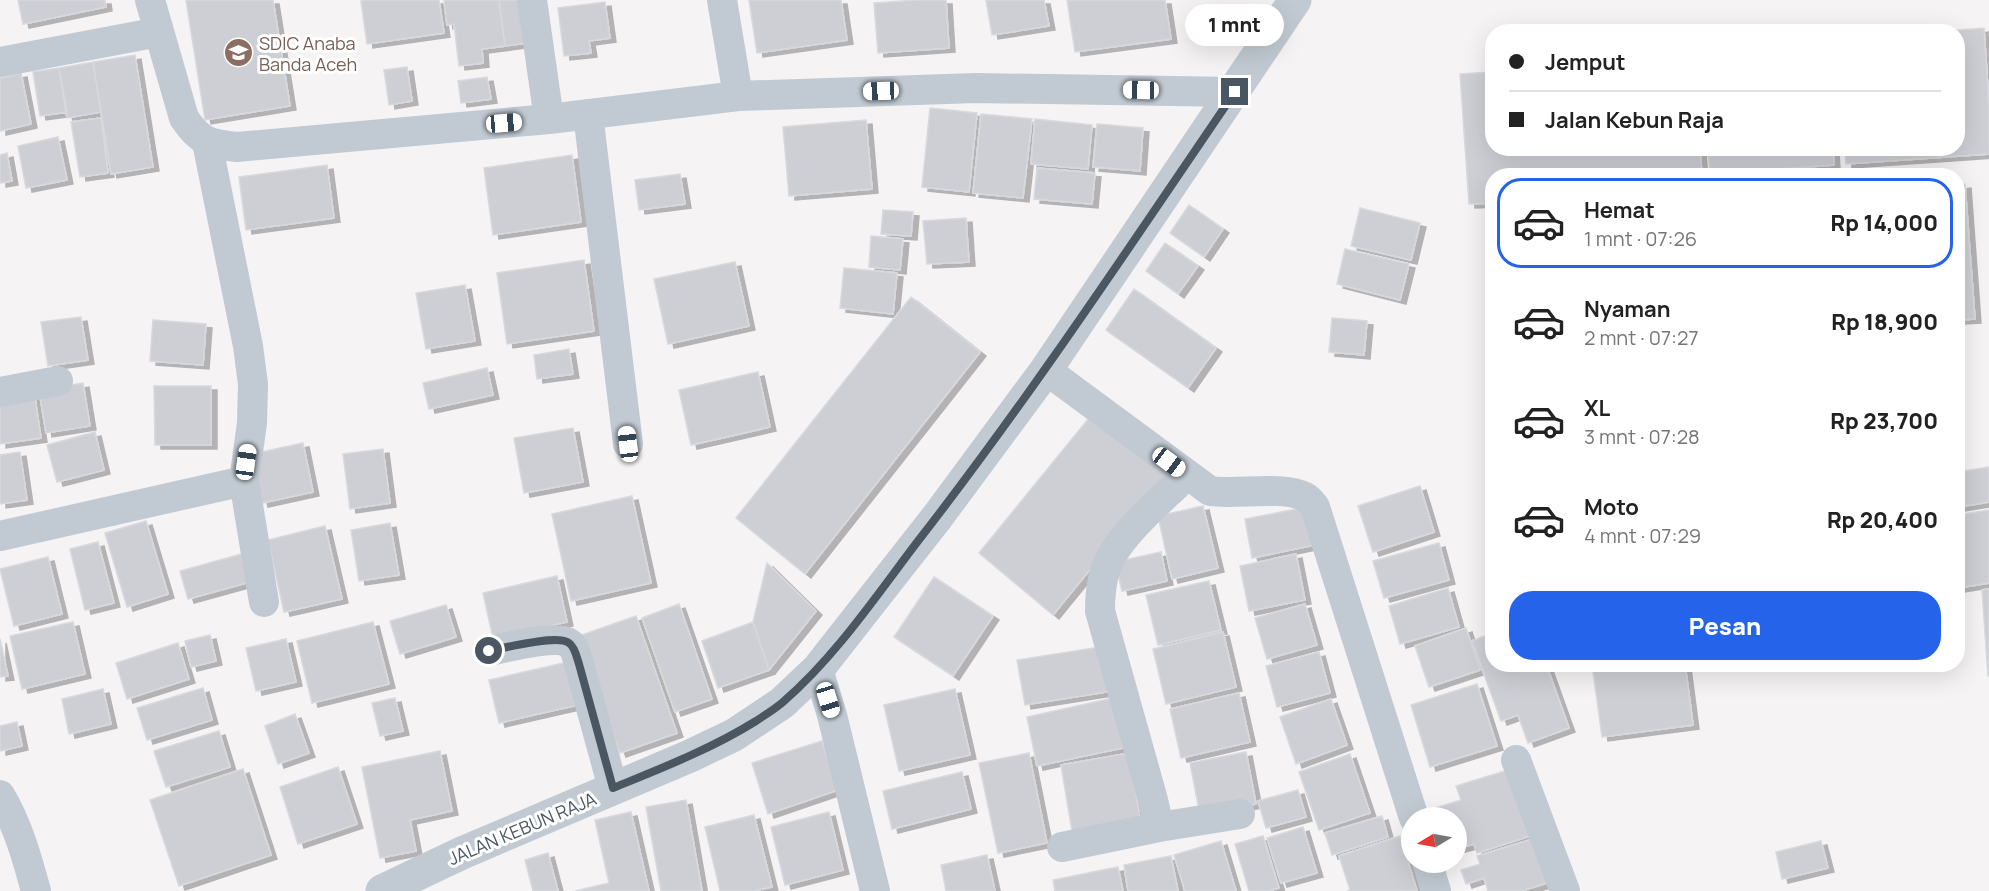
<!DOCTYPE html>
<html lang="id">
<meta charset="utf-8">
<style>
:root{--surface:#fff;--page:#f2f2f2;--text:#222;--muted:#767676;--line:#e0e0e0;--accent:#2563eb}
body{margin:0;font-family:Manrope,sans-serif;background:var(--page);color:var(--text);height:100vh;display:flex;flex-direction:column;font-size:22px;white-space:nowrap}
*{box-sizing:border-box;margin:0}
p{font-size:20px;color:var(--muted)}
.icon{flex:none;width:33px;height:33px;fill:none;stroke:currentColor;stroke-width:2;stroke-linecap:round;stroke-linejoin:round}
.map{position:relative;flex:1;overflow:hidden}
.panel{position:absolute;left:1485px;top:168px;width:480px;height:504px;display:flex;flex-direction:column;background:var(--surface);border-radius:24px;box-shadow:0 6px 24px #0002}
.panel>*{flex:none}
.hud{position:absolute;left:1485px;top:24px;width:480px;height:132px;border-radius:24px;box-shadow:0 6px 24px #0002;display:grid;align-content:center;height:132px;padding:0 24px;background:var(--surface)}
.needle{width:39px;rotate:260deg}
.controls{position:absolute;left:1401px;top:807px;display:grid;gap:12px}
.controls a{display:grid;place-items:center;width:66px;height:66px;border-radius:50%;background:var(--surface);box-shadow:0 6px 24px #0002;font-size:30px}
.end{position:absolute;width:27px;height:27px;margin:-14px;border:8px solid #4a5661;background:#fff;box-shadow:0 0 0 3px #fff}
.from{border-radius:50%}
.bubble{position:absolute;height:42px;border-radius:21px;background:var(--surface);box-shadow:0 6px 24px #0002;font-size:20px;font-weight:800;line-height:42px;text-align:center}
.car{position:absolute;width:18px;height:36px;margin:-18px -9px;border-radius:8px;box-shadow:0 0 4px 2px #0007;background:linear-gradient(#fff 24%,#345 0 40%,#fff 0 76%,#345 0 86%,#fff 0)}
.hud b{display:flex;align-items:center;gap:21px;height:57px;font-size:22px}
.hud b+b{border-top:2px solid var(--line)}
.hud i{width:15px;height:15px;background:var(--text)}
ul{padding:10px 0 0;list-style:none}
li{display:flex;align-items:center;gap:18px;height:90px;margin:0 12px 9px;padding:0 12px;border:3px solid transparent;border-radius:24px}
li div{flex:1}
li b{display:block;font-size:22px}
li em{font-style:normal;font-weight:800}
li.selected{border-color:var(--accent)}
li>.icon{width:54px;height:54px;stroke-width:1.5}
.cta{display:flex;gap:12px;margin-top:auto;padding:12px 24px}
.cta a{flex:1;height:69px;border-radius:24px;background:var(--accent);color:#fff;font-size:24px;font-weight:800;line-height:69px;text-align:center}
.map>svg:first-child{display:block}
.building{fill:#cdcfd5;stroke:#d7d9de;stroke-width:1.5;filter:url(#shadow)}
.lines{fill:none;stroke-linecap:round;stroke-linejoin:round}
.minor{stroke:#c1cad2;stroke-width:30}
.tertiary{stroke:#c1cad2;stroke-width:33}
.route{stroke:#4a5661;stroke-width:8}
.labels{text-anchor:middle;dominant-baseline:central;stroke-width:6;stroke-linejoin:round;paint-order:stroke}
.education-label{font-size:18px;fill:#785e54;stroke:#fff;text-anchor:start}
.street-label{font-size:18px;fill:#4a5661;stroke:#fff}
</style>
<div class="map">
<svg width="1989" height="891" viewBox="0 0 1989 891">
<defs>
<filter id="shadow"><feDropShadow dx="6" dy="4" stdDeviation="0" flood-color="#0004"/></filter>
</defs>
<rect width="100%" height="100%" fill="#f5f3f3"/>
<path class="building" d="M18 0H105L106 7 23 24Z
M186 0H273L290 106 205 120Z
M367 0H439L444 33 367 44 361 1Z
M444 0H499L505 46 482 49 483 63 459 66 454 24 447 25Z
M499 0H529L535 42 505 46Z
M749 0H841L847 40 757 53Z
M918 0H946L949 48 878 53 874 3Z
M986 0H1044L1049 26 992 35Z
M1067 0H1165L1171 39 1075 52Z
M605 2 610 38 589 41 591 53 564 56 558 8Z
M1984 28 1989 105V154L1846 164 1845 148H1958V32H1933Z
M135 55 153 167 111 174 93 62Z
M93 62 101 112 67 118 59 68Z
M407 67 412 101 389 105 384 70Z
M59 68 67 112 40 116 33 72Z
M1492 72V148H1700L1702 176H1492V203L1469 204 1460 74Z
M21 73 31 124 0 131V78Z
M487 77 491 99 461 103 458 81Z
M930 108 977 113 969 192 922 187Z
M981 114 1032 119 1023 198 973 193Z
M101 118 108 173 80 177 71 122Z
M1035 119 1092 125 1088 169 1031 164Z
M866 120 872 189 789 196 783 127Z
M1097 124 1143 128 1140 171 1093 167Z
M58 137 67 180 26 188 18 146Z
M1708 148H1833L1834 165 1710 174Z
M7 153 12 181 0 183V155Z
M572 155 581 222 493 235 484 168Z
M327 165 334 218 246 230 239 177Z
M1037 168 1095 173 1092 204 1034 199Z
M680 174 685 204 639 210 635 180Z
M1965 184 1975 319 1958 320V185Z
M1189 205 1223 229 1204 257 1170 233Z
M1360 208 1420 223 1411 260 1351 246Z
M883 210 913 212 911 236 881 234Z
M966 218 969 262 927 264 923 221Z
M871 236 903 239 900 270 869 267Z
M1165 243 1198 266 1178 294 1146 271Z
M1345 249 1409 264 1400 300 1337 284Z
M584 260 594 331 507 344 497 273Z
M735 262 749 326 668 344 654 279Z
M844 268 897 273 893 314 840 308Z
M465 285 475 341 426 349 416 293Z
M1134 289 1216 348 1188 388 1106 330Z
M911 297 980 352 805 574 736 518Z
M81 317 88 360 48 366 41 322Z
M1332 318 1367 321 1364 355 1329 352Z
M153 320 206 324 203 365 150 361Z
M569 349 573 374 537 379 534 355Z
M487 368 493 395 429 409 423 383Z
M758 372 770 427 691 445 679 390Z
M83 383 90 426 46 433 39 390Z
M154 386H211V445H155Z
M34 391 41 438 0 444V396Z
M1093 413 1167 475 1053 615 979 553Z
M573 428 583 482 524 493 514 438Z
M95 432 104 470 57 482 47 445Z
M303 443 313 492 262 503 252 454Z
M383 449 390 503 350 509 343 454Z
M20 452 27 500 0 504V455Z
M1989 467V502L1958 507V472Z
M1420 486 1434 532 1373 552 1358 506Z
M632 496 651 583 571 601 552 514Z
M1203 506 1218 568 1172 579 1158 516Z
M1307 507 1315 545 1252 558 1245 519Z
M1989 510V583L1958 588V515Z
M146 521 168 594 127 607 105 533Z
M390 523 399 575 359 581 351 530Z
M325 526 342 599 284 612 268 540Z
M98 542 114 603 85 610 70 549Z
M1439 543 1449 580 1384 598 1373 561Z
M1161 552 1167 581 1122 591 1115 562Z
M242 554 250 582 188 599 180 571Z
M1296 554 1305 600 1249 611 1240 566Z
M48 557 62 614 14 626 0 569Z
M767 563 816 611 769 670 753 622Z
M557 576 567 622 493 638 483 593Z
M934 577 993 616 953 676 894 637Z
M1209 581 1221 630 1158 645 1146 595Z
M1448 588 1459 627 1400 644 1389 606Z
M1989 589V676H1988L1982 590Z
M679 604 712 699 675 712 642 618Z
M1305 604 1317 645 1267 659 1255 618Z
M446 605 456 637 400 654 390 621Z
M636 616 677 733 620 753 579 636Z
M73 622 85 674 22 689 10 636Z
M373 622 389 684 312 703 297 641Z
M753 622 769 670 718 688 702 641Z
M1466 628 1480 670 1429 687 1415 646Z
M1223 632 1236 687 1166 704 1153 649Z
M1492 633V664H1546L1569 728 1528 743 1518 715 1501 721 1472 641Z
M210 635 216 661 191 667 185 641Z
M0 639 8 676 0 677Z
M286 639 296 682 256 691 246 648Z
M178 643 189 679 127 699 116 663Z
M1106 646 1113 691 1025 705 1017 660Z
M1319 652 1330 693 1277 707 1266 666Z
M568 662 578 705 499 723 489 680Z
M1592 664H1685L1693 725 1602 737Z
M1477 684 1497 746 1430 767 1411 705Z
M203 688 212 720 147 740 137 708Z
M103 689 111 724 69 734 62 699Z
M955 689 970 755 899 771 884 705Z
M1239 693 1250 742 1181 758 1170 709Z
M395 698 403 731 380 736 372 703Z
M1113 698 1123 748 1037 766 1027 717Z
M1331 699 1347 745 1296 764 1280 717Z
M295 714 309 753 278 764 265 726Z
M17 722 22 746 0 751V726Z
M219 731 230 767 166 787 154 751Z
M822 741 838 790 768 814 752 763Z
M440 751 452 811 410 820 416 851 380 858 362 767Z
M1246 752 1256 804 1200 815 1190 763Z
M1029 753 1047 843 998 853 979 763Z
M1129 753 1140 819 1072 831 1061 765Z
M1350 754 1370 813 1319 830 1299 772Z
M338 767 357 824 298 844 280 787Z
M1518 767 1539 833 1477 853 1474 844 1456 849V818H1432L1429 810 1461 800 1456 786Z
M243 769 271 855 179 886 150 800Z
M962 772 971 809 892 829 883 791Z
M1298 790 1306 817 1266 828 1258 801Z
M686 800 702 891H661L646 807Z
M631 812 649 891H575L609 883 595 820Z
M829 812 843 870 785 885 771 827Z
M754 815 772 887 753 891H720L705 827Z
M1382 816 1388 837 1332 855 1325 833Z
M1303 827 1317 873 1281 883 1267 838Z
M1263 836 1279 888 1268 891H1249L1235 844Z
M1400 836 1417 891H1347L1350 890 1339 856Z
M1542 836 1557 880 1521 891H1488L1484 878 1466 884 1461 870 1480 864 1477 856Z
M1221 841 1236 891H1185L1174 855Z
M1821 841 1828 868 1782 879 1776 852Z
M548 853 558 891H533L525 860Z
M987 855 995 891H946L941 865Z
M1171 856 1178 891H1128L1124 865Z
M1118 867 1123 891H1055L1053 880Z"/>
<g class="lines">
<path class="minor" d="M150 0 184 118C200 142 209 144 237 147L549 119 738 96 976 88 1235 92
M532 0 549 119
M722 0 738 96
M0 62 159 32
M588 114 628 444
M207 142 248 346 253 384 252 423 244 481 264 602
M1046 370 1210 491C1237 495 1283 485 1305 497 1309 499 1312 503 1315 507L1414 818
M0 392 58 381
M1187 475C1161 500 1117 536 1105 570 1101 584 1100 597 1100 611L1153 800 1159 827 1240 814
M0 536 244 481
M489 651C504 648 558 634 569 643 575 647 577 658 579 664L613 788
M818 669 832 715 875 891
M1516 760 1565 891
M0 795C18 825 27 858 36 891
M1062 847 1159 827
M1427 862 1436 891"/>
<path class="tertiary" d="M382 891 462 853 690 756 734 735 782 703 818 669 938 516 1046 370 1295 0"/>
</g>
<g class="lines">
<path class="route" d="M489 651C504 648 558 634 569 643 575 647 577 658 579 664L613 788C662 768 711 749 756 721 765 715 775 709 783 702 836 656 876 596 918 541 1031 396 1132 243 1235 92"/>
</g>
<defs>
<symbol id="school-disc" viewBox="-11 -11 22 22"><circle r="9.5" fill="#8d6e63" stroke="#fff"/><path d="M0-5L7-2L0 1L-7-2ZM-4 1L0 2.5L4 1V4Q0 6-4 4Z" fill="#fff"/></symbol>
</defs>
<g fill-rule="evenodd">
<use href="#school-disc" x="222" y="36" width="33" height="33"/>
</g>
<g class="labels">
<g class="education-label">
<text x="259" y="43">SDIC Anaba<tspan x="259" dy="21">Banda Aceh</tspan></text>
</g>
<g class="street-label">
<text transform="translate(522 828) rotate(-23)">JALAN KEBUN RAJA</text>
</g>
</g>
</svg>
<div class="controls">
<a><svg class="needle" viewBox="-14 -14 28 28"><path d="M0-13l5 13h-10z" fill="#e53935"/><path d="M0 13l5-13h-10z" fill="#767676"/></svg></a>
</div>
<i class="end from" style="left:489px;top:651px"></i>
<i class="end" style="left:1235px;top:92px"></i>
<div class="bubble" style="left:1185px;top:4px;width:99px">1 mnt</div>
<i class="car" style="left:1141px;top:90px;rotate:271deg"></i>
<i class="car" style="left:881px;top:91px;rotate:268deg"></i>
<i class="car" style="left:504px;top:123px;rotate:85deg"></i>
<i class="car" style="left:628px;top:444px;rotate:353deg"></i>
<i class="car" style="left:246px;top:462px;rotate:8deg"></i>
<i class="car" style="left:1169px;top:462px;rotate:127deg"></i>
<i class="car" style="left:828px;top:700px;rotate:163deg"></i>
<div class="hud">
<b><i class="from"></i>Jemput</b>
<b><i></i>Jalan Kebun Raja</b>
</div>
<section class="panel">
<ul>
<li class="selected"><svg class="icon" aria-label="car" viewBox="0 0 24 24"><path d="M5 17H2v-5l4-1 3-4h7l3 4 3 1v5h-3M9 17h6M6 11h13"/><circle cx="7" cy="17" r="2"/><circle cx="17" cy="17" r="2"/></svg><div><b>Hemat</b><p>1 mnt · 07:26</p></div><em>Rp 14,000</em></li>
<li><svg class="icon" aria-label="car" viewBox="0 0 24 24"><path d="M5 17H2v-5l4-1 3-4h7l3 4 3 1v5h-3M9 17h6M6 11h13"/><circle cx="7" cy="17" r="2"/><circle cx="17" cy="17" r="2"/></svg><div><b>Nyaman</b><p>2 mnt · 07:27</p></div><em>Rp 18,900</em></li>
<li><svg class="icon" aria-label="car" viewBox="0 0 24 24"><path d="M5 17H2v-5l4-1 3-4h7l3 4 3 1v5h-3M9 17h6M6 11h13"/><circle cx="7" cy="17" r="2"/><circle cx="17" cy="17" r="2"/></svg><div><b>XL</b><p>3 mnt · 07:28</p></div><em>Rp 23,700</em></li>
<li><svg class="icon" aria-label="car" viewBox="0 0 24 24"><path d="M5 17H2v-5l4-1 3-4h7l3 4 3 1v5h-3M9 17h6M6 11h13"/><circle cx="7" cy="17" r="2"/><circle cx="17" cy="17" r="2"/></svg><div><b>Moto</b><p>4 mnt · 07:29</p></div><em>Rp 20,400</em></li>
</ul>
<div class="cta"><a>Pesan</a></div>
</section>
</div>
